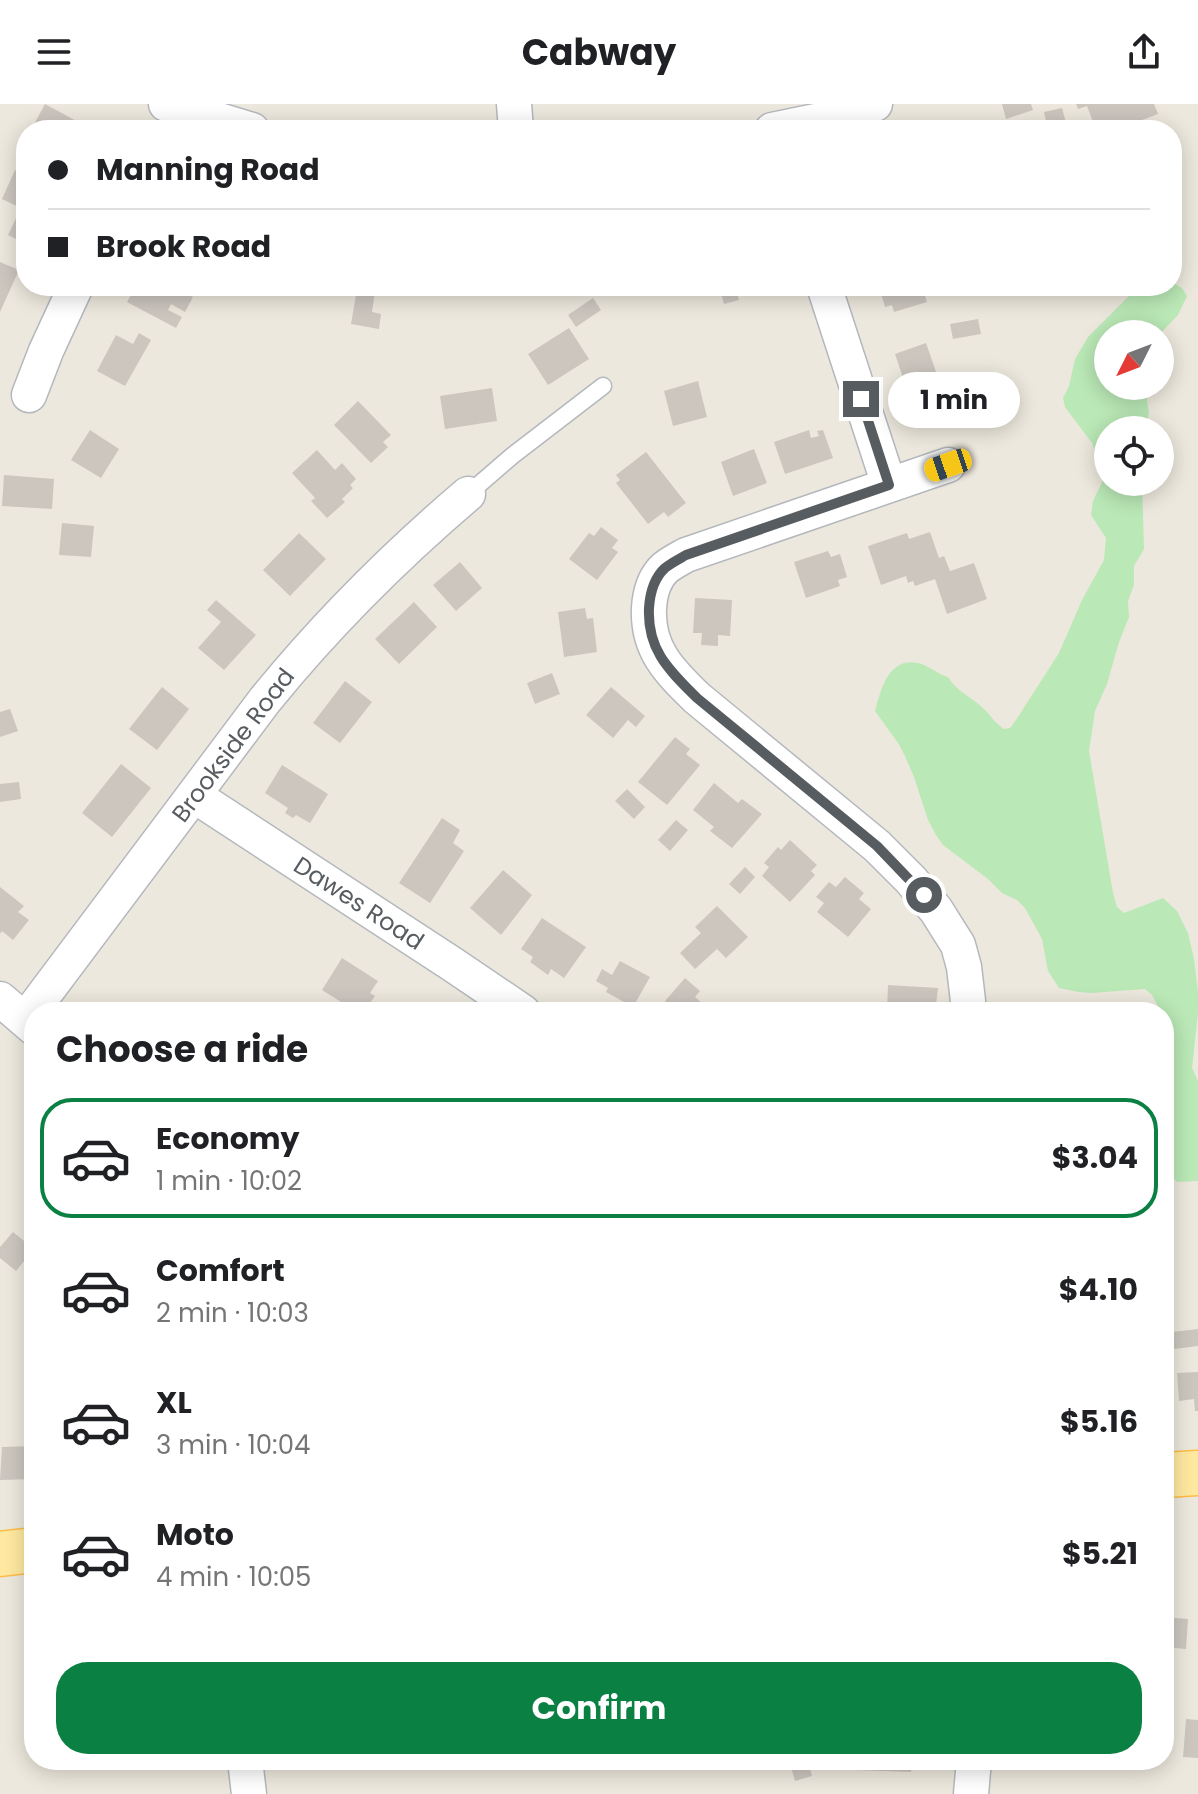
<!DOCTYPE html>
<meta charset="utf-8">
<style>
:root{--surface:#fff;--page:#f2f2f2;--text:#202124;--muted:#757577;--line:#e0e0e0;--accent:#0b8043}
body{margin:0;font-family:Poppins,sans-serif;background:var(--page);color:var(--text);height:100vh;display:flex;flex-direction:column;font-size:30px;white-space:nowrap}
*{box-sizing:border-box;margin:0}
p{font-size:26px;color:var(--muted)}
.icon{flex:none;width:44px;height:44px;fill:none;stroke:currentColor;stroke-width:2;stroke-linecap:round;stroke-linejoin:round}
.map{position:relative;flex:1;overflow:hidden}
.details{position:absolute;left:24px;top:898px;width:1150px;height:768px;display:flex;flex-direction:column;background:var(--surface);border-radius:32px;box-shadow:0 4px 20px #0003}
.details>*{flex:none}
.hud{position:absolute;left:16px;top:16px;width:1166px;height:176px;border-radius:32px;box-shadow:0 4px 20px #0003;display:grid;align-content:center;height:176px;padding:0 32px;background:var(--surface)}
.needle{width:52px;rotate:228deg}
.controls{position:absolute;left:1094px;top:216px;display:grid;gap:16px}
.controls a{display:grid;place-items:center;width:80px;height:80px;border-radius:50%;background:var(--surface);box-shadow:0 4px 20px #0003;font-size:40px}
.end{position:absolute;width:36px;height:36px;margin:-18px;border:10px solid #575c61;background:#fff;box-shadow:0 0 0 4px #fff}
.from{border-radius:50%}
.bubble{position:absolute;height:56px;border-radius:28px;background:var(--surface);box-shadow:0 4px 20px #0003;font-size:26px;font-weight:700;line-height:56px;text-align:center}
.car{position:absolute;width:24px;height:48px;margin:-24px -12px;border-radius:10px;box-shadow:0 0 6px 2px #0007;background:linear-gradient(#f5c518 24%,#345 0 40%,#f5c518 0 76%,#345 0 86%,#f5c518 0)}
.hud b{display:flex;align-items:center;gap:28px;height:76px;font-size:30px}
.hud b+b{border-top:2px solid var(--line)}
.hud i{width:20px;height:20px;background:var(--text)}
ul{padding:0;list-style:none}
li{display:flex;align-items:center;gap:24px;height:120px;margin:0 16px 12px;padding:0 16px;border:4px solid transparent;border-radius:32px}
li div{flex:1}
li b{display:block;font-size:30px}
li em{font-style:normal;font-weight:700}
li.current{border-color:var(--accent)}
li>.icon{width:72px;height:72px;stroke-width:1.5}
h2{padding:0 32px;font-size:36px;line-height:96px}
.primary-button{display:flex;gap:16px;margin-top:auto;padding:16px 32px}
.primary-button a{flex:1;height:92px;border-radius:32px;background:var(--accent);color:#fff;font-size:32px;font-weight:700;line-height:92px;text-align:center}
header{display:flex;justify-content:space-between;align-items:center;height:104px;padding:0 32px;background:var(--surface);font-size:36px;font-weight:700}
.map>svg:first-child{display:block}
.green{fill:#bae8b6}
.building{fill:#ccc6bf}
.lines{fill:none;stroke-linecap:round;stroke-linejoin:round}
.service-casing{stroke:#b4b8bd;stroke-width:19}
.minor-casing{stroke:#b4b8bd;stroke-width:37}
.primary-casing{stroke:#ffbd44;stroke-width:47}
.service{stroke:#fff;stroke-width:16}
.minor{stroke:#fff;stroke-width:34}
.primary{stroke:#ffe9a0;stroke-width:44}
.route{stroke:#575c61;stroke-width:10}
.labels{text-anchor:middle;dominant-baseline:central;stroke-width:6;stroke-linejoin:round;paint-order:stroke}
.street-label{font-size:24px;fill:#575c61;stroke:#fff}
</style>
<header><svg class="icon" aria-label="menu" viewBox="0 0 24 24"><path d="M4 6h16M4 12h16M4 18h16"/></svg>Cabway<svg class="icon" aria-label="share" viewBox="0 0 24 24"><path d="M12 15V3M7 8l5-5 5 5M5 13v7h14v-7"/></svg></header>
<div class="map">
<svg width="1198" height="1690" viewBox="0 0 1198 1690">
<rect width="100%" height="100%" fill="#ede8dd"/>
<path class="green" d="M1172 178 1182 184 1187 192 1178 211 1160 230H1108V282H1145L1149 309 1146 326H1108V378H1142L1144 445 1134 462V481L1128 497 1129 513 1119 538 1107 580 1095 607 1089 647 1113 789 1117 803 1124 809 1163 794 1177 807 1188 829 1194 855 1198 888V909L1192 964 1198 977V1077L1177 1078 1168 1068 1169 1019 1172 1002 1173 976 1171 967 1173 948 1164 918V908H1161L1152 891 1145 885 1091 889 1079 888 1059 884 1048 867 1042 835 1025 804 1017 796 1002 789 988 775 943 741 936 731 928 716 914 673 904 650 898 639 875 607C881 586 888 553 918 559 930 562 937 570 948 573 957 588 972 593 984 605 991 612 995 619 1004 625L1010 624 1016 616 1059 549 1082 496 1104 456 1106 434 1091 411 1093 397 1104 374 1092 339 1065 303 1063 294 1069 282 1075 255 1088 233 1130 191 1153 182H1172Z"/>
<path class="building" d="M45 0 93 26H31Z
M1002 0H1031L1033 6 1006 15Z
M1076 0H1154L1158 10 1115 26H1096L1087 2 1078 5Z
M1062 4 1068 26H1048L1044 8Z
M15 66 26 71V140L8 131 21 104 2 95Z
M0 158 19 166 0 208Z
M136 182H182L180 185 193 193 185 208 171 200 168 206 182 213 176 224 127 198Z
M719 182H735L739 196 724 200Z
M886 182H922L927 198 894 208 892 201 885 203 880 186 887 184Z
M357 185 375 188 372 208 381 210 379 225 351 220Z
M593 194 601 206 576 223 568 211Z
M978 215 981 230 953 235 950 220Z
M569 224 589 255 548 281 528 250Z
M139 229 151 236 125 282 97 267 116 231 133 240Z
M926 239 944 291 906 305 897 280 904 277 895 250Z
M698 277 707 313 673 322 664 287Z
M492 284 497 317 445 325 440 292Z
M358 297 391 331 383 338 388 343 371 359 334 321Z
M90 326 119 345 101 374 71 356Z
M809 326 811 334 819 332 817 327 823 326 833 354 785 370 774 338Z
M754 345 767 379 733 392 721 358Z
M317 346 335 366 342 359 356 375 350 381 353 384 342 395 345 398 327 414 311 397 315 394 292 369Z
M646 348 686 399 668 413 664 408 648 420 616 379 620 376 616 371Z
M4 371 54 375 52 405 2 402Z
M62 419 94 422 91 453 59 451Z
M601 423 618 436 612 444 618 448 597 476 569 455 589 429 594 432Z
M930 428 939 454 944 452 950 467 974 459 987 495 947 510 935 475 915 482 913 477 908 479 906 472 881 481 868 442 907 429 909 435Z
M299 429 326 455 290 492 263 466Z
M828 447 831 453 840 450 847 473 838 476 840 482 806 494 794 458Z
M460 458 482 484 456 507 433 481Z
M695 494 732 496 730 532 718 531V542L701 541 702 529H693Z
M216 496 256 531 224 566 198 544 221 518 207 506Z
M414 498 437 523 399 560 375 535Z
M585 504 587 515 593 514 597 548 564 553 558 508Z
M552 569 560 590 535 600 527 579Z
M345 577 372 598 340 639 313 619Z
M162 583 189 605 157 646 129 625Z
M611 583 645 612 636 623 628 616 613 634 586 611Z
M10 605 18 627 0 633V608Z
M675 633 690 645 686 650 700 661 667 701 638 678Z
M121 660 151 684 112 733 82 709Z
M282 661 328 690 310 719 296 711 293 714 285 709 288 704 265 689Z
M19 678 21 695 0 698V680Z
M714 679 738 699 742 695 762 710 732 744 710 727 714 723 693 706Z
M627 685 645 703 634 715 615 697Z
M442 714 460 726 453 739 464 747 430 799 399 779Z
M676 716 688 726 670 747 658 736Z
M790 736 817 761 811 767 815 771 790 798 762 772 769 763 764 759 778 743 781 746Z
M745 763 755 773 740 790 729 780Z
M503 766 532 791 501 831 470 804Z
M845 773 864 789 859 795 871 805 848 833 817 808 824 799 816 793 829 778 836 783Z
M0 783 24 802 18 808 29 816 13 836 2 827 0 830Z
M717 802 748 833 726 854 717 845 695 865 680 849 701 829 695 823Z
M542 814 586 843 564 874 551 865 548 871 530 858 533 853 521 845Z
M342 854 378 877 370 889 375 892 367 903 362 900 357 908 322 886Z
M620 857 650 873 633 903 606 888 608 884 596 877 602 865 612 871Z
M685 874 700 887 695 893 712 908H664L670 901 665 897Z
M888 881 938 884 936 900 920 899 919 908H887Z
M13 1128 34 1145 16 1167 0 1154V1143Z
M1198 1225V1242L1174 1245 1172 1228Z
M1198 1268V1307H1195L1194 1295 1179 1297 1177 1269Z
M34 1342V1375L0 1376 2 1343Z
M1164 1513 1188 1515 1186 1545 1164 1543Z
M1186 1615 1198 1616V1654L1183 1653Z
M856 1656H912L911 1668 856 1666Z
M808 1658 812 1672 795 1677 791 1663Z"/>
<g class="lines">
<defs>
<path id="service" d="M468 390 512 352 603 282"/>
<path id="minor" d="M166 0 252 26
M514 0 516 26
M772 26 835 13 875 0
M824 182 889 381
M29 291 46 247 76 182
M948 361 686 451C679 455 671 459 665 464 654 474 650 489 649 504 647 545 669 567 697 594L877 742 911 776 936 806 958 841 964 863 968 897 966 908
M195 692 452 860 523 908
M0 895 34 924
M25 916 265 596C326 521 394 453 468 390
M245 1656 249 1690
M971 1690 974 1656"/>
<path id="primary" d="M1164 1371 1198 1369
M0 1450 34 1446"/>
</defs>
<use href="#service" class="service-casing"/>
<use href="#minor" class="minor-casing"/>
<use href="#primary" class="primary-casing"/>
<use href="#service" class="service"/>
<use href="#minor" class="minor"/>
<use href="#primary" class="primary"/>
</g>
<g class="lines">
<path class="route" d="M861 295 889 381 686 451C679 455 671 459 665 464 654 474 650 489 649 504 647 546 669 566 697 594L877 742 924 791"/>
</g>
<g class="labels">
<g class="street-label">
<text transform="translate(233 641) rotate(-53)">Brookside Road</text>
<text transform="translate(359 799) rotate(33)">Dawes Road</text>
</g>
</g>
</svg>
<div class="controls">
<a><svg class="needle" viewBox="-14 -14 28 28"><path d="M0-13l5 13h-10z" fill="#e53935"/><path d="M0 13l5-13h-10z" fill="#757577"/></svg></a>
<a><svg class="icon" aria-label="locate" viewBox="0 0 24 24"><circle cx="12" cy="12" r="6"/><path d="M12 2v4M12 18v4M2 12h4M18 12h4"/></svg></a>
</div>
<i class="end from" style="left:924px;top:791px"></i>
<i class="end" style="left:861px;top:295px"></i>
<div class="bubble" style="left:888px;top:268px;width:132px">1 min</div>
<i class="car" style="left:948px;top:361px;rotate:251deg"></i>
<div class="hud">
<b><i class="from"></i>Manning Road</b>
<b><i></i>Brook Road</b>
</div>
<section class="details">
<h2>Choose a ride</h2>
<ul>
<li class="current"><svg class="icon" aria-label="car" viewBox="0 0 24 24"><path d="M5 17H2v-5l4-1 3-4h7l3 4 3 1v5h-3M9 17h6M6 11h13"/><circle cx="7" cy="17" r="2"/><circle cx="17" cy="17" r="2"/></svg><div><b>Economy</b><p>1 min · 10:02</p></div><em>$3.04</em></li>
<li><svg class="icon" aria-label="car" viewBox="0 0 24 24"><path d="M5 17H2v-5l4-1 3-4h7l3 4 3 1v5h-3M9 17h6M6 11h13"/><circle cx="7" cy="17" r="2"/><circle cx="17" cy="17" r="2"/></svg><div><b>Comfort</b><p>2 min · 10:03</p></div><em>$4.10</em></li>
<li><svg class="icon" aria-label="car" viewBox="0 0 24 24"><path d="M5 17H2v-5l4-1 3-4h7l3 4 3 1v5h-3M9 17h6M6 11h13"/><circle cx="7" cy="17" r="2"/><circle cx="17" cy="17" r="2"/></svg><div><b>XL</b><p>3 min · 10:04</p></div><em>$5.16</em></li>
<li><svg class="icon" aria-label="car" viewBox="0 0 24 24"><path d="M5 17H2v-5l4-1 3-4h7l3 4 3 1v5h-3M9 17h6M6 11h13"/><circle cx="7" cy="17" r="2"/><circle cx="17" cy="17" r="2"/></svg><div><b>Moto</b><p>4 min · 10:05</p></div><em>$5.21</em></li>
</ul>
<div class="primary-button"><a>Confirm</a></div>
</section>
</div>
